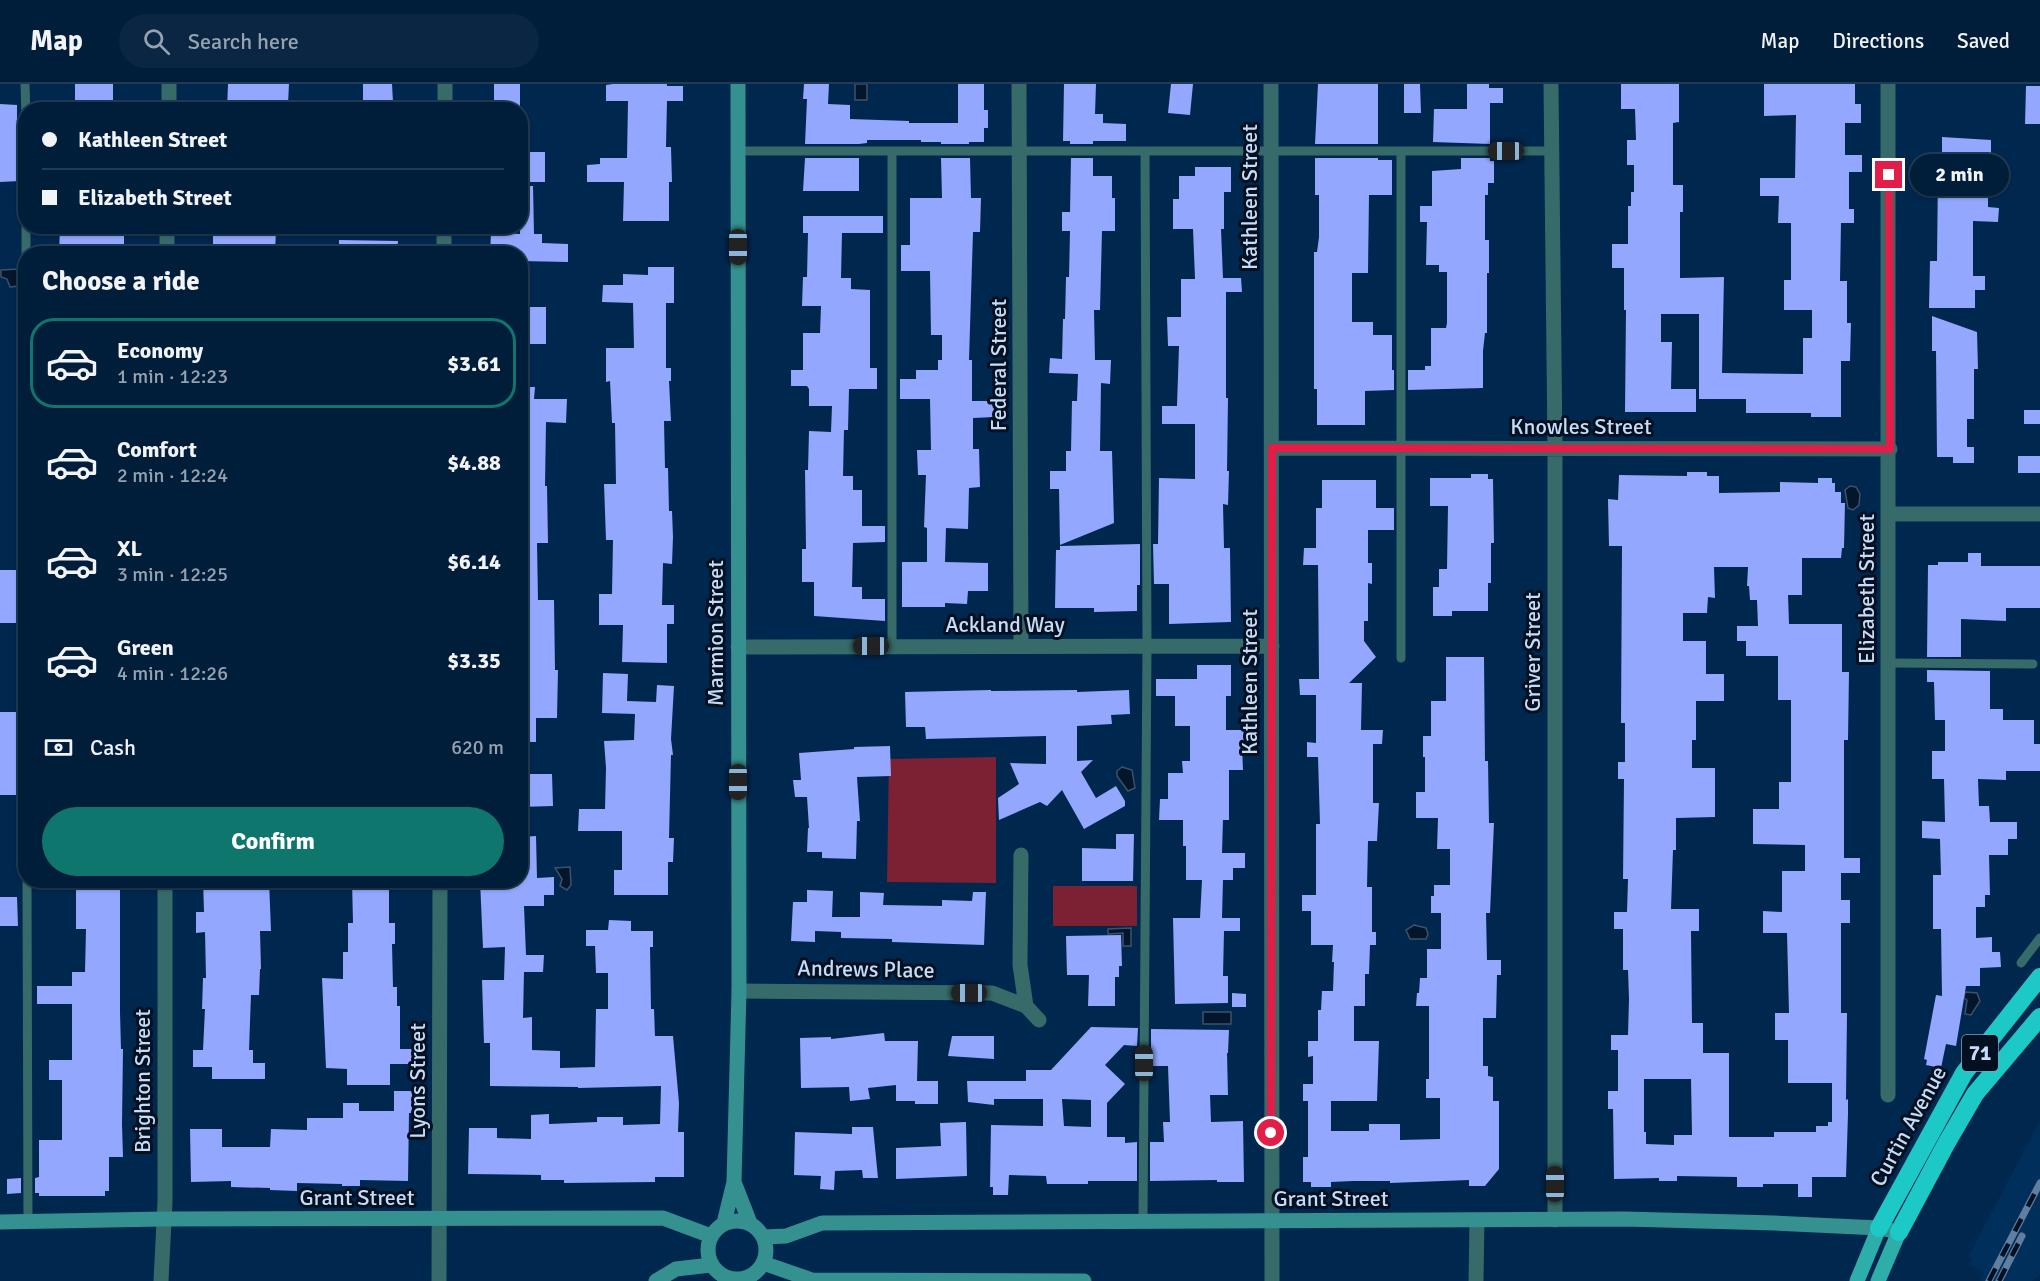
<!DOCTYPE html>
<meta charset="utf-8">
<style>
:root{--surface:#001d3a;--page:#0a2642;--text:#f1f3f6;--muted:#95a2af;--line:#223b54;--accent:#0f766e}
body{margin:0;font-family:Signika,sans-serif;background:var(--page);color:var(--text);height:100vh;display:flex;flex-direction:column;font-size:22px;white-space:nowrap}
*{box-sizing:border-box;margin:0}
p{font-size:20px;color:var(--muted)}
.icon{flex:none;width:33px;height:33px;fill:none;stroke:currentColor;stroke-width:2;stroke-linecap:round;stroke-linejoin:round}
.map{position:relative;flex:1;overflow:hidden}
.side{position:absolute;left:18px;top:162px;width:510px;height:642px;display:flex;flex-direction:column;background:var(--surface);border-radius:24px;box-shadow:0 2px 4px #0004,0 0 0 2px var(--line)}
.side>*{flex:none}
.hud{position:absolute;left:18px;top:18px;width:510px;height:132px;border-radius:24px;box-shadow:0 2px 4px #0004,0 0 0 2px var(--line);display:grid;align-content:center;height:132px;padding:0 24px;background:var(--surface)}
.end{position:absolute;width:27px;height:27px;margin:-14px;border:8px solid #e11d48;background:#fff;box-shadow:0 0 0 3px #fff}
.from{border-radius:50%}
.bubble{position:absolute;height:42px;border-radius:21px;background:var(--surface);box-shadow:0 2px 4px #0004,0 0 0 2px var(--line);font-size:20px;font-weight:700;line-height:42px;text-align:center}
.car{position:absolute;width:18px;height:36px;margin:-18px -9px;border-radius:8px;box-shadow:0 0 4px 2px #0007;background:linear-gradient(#222 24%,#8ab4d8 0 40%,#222 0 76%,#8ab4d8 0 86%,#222 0)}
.hud b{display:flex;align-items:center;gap:21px;height:57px;font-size:22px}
.hud b+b{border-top:2px solid var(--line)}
.hud i{width:15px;height:15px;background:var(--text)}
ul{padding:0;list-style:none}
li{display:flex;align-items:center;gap:18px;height:90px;margin:0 12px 9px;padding:0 12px;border:3px solid transparent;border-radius:24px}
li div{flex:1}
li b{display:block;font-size:22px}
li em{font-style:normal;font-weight:700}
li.current{border-color:var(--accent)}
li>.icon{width:54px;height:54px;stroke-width:1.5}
h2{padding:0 24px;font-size:27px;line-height:72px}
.pay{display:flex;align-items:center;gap:15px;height:66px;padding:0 24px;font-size:22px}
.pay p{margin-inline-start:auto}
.button{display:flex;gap:12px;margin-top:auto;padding:12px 24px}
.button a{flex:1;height:69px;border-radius:36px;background:var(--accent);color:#fff;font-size:24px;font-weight:700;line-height:69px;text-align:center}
header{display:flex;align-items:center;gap:36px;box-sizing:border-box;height:84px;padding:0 30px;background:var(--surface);border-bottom:2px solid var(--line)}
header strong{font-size:28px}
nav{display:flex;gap:33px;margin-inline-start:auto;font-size:21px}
.search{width:420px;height:54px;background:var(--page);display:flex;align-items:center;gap:15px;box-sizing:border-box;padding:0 21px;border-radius:33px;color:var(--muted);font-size:22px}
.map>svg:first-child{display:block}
.built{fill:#002f5c}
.green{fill:#7c2134}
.water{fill:#03162b;stroke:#3e5168;stroke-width:1.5}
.building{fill:#92a7fd;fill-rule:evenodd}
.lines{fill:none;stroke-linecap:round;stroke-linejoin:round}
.lane{stroke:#366b69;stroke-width:9}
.street{stroke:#366b69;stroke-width:15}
.secondary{stroke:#34918f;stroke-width:15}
.primary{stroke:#2daeab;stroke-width:15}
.highway{stroke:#1cc9c6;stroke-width:18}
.rail-casing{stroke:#607e9f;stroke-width:7}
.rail{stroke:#031021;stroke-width:4.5;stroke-dasharray:14;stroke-linecap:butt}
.route{stroke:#e11d48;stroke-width:8}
.labels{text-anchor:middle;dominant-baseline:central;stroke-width:6;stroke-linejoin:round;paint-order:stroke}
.shield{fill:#031021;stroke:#8c9eb5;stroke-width:1.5}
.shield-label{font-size:21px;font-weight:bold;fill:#c6dbf5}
.street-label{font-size:22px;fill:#c6dbf5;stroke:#031021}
</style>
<header>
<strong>Map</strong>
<div class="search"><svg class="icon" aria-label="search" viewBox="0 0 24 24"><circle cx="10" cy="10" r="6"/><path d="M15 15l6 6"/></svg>Search here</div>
<nav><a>Map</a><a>Directions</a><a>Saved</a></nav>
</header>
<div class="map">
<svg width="2040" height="1197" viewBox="0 0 2040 1197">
<rect width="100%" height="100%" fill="#00274e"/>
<path class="built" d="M2040 1037V1191L2032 1197H1982L1980 1196 1984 1188 1969 1180 1972 1175 1968 1173Z"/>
<path class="green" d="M996 673V799L887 798 889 675Z
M1053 802H1137V842H1053Z"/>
<path class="water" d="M855 0H867V16H855Z
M19 185V202L10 203 7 195 1 193V186Z
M1850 402 1856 403 1860 410 1859 421 1853 426 1848 424 1845 406Z
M1122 683 1132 686 1135 704 1128 707 1117 692V687Z
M570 783 571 801 567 806 560 802 562 795 555 784Z
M1414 841 1426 844 1428 850 1426 855H1410L1406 846Z
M1131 844V862H1123V849L1108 850V845Z
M1965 908 1977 909 1980 917 1971 931 1965 930 1967 916 1964 914Z
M1203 928H1231V940H1203Z"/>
<path class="building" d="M75 0H113V26H75Z
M228 0H289L288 20 257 19 258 26H227Z
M363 0H392L393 18H363Z
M494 0H520V26H494Z
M613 0H667V2H683V17H667L666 63H671L672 98H669V137H623L624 98H587V81L600 80V74H627L628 17H606V1Z
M804 0H829L828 20 850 21V35L909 37V39H958V0H984V26H988V44H984V58H969V60H941V58H921V56H867V59L859 60H805L807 15H803Z
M1064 0H1096L1095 30H1103V39L1126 40V57H1093V60H1070V57H1063Z
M1171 0H1193L1190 31 1168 29Z
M1318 0H1378V60H1315Z
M1404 0H1420L1421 29H1404Z
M1467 0H1489V4H1503V19H1490V60L1433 58 1434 25H1467Z
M1621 0H1679V38L1673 39V101H1683V128H1680V194L1724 193 1722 289 1803 290V254H1812V226H1784V196H1791V139H1778L1779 112H1760V94H1795L1796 31 1764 32V0H1855V20H1861V39H1845V71H1862V88H1849V125H1854V139H1841L1840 197H1847V239H1851L1850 277H1841V333H1811V329H1746V315H1699V230H1661V258H1672L1671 305H1696V328H1625L1626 226H1624V184H1612V160H1628V122H1631V108H1634V81H1627V56H1636L1635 25H1621Z
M2026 2H2040V40H2025Z
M0 20 17 21V76H20V97L0 98Z
M1942 53 1991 56V78H1978V104H1988V123L1999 124 1998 138 1973 137V192H1985V206H1975V224H1929L1930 177H1937L1938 85H1936V68H1942Z
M520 68H545V98H520Z
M805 74H859V107H803Z
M941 74H970L971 114H981L980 148H973L969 276H972V317H994V333L973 334V365H979L980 403 969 404 968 445 946 444 945 478 988 479V507H968L967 520 945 519V523H902V478H927V444L924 443 926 391H918L917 366H931L930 315H900V295H916V286H938V276H942V251H931L930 187H901V161H910V114H942Z
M1071 74H1093V92H1112V114H1115V147H1102L1100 226H1094L1095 276H1111L1110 300 1101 299 1100 367H1112L1114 439 1060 461 1059 405H1050V387H1066V367H1071L1072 317H1077L1078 290 1049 289 1050 274 1062 275 1063 235H1065L1066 193H1069L1070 147H1062V128H1070Z
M1315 74H1378V76H1392V111H1369L1368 189H1352V238H1373V251H1392V286H1394V306L1365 307V341H1317V305H1314V168H1317L1319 153V111H1315Z
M1461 74H1490V77H1494V99H1488V111H1485V156H1489V189H1487V249H1485L1483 267V304L1408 306V286H1425V282H1431V244H1446L1447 239V188H1439V181H1426L1427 138H1420V122H1432V87L1461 85Z
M1195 83H1231V108H1224V145H1221L1223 194H1241L1242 208H1226V314H1228L1227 387H1229L1228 421 1223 420 1224 464H1230L1231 538 1169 540V500H1154L1153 460H1158L1159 394 1195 395V340H1162V322H1177L1179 262H1168L1167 233H1181V195H1195L1193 145H1173V115H1179V92H1195Z
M520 102H533L534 150H542V159L568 160V178L520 177V170H490L491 149 520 150Z
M803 132H883V149H842L841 194H851V205L870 206V284H877V305H849L848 346H844L843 392H853V406H862V442H885V458L853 459 852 503H862V515H885V537L814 532V498H802V465H806L805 386H808L809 347 831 348 832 322H809V305L807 302H791V286H803V249H820L821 222H802L803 193H807L808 149H803Z
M60 143H124V170H59Z
M213 144 276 145 275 170H213Z
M339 156 398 157 397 170H339Z
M648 183H674V219H666V284H671V297H669L671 337H664L665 384H668L669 427H672L673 453 672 480 663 479 662 521H674V540H667V579L622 578 623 541H599V510H612L613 456H606L604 400H616L615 339H612L610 297 606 298V264H634L633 219 602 218 603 201H623V190L648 191Z
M520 223H546V260H520Z
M1932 232 1977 248 1978 285H1974V335H1967V363H1974V379H1953V373H1937L1936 267H1932Z
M520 303H535L534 315H567L566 339 546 338 545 402H547L548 459H537L538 516H554L555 586H558L557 634H536V658H520Z
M2024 326H2040V340H2024Z
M2018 372H2040V389H2018Z
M1687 388H1707V392H1719V409L1780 408V398L1818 399V394H1832V399H1835V408H1841V419H1845L1844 464H1842L1841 474H1802V511H1788L1789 540H1842V588H1849L1848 656H1844V774H1860V789H1841V816H1850V839H1841V929H1847L1846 1016 1848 1015V1030L1846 1093H1812V1113H1798V1100H1763V1103H1737V1093L1677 1092V1097H1659V1094L1614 1095 1613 1025H1608V1007H1618V966H1611V951H1628L1629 915 1628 886H1623V845H1614V828H1627L1628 795H1623L1624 695H1618V678H1625V639H1621L1622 462H1609L1608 415 1618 416 1619 391 1687 392ZM1714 483H1748L1747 502H1749L1750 516H1757L1758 542H1737V557H1746V572H1778V616H1791V698H1779V725H1753V760L1805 761V787H1782V828L1763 827V849H1787L1789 929H1775V956H1788V999H1832V1038H1828V1042H1816V1048H1774V1053H1729V969H1703V939H1692L1691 847H1699V825H1671L1673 766H1676V734L1715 733V684H1692V656H1696V617H1724V590H1706V557H1683V529H1707L1708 513 1715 514ZM1644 995H1691L1692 1051H1674V1061L1646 1060V1048H1644Z
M1471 390H1488V395H1493L1494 459H1491V499H1488V527H1452V532H1433V503H1439V485H1447L1448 422H1430V394H1471Z
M1322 396H1376V424H1394V446H1368V479H1372V500L1368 499V537H1364V557L1376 573 1349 599H1362L1361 646H1383L1382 660H1373V719H1379L1377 757H1368L1367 803H1372V848H1376V861H1370L1369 890H1365V922H1354V957H1379L1377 1017H1331V1047H1369V1040H1400V1056L1440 1055V1014H1426V995H1429V922H1416L1417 909H1419L1420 894H1427V865H1441V829H1431V812H1434V801H1450V765H1437L1438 734H1416V708H1425V673H1423V652H1431V617H1446V573H1484L1485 677H1488L1489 739H1494L1490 829H1486L1487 876H1501V891H1497L1496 934H1483V982H1488V992L1493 993V1017H1499V1085L1485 1102H1469V1096L1390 1099V1097H1353L1331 1098V1103H1311V1098H1303V1073H1308V1017H1303V1000H1313V972L1308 973V957H1318V926H1321L1322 907H1333L1334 878H1332L1333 861H1311V827H1302V811H1316V740H1320L1318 673H1307V658L1316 659V611H1300L1299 595H1319L1318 481H1303L1304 464H1316V424H1322Z
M1140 460V501H1137V527L1094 528V524H1055L1056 466H1060V462Z
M1968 469H1981V482H2040V524H2006V537L1961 535V573H1927L1928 481H1938V478H1968Z
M0 486H21V539H0Z
M1197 581H1231V612H1226V646H1244V662H1242L1243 686H1229V736H1223L1222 769H1245V784H1233V796H1223L1222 834H1240V847H1224L1223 892H1228V919L1175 920 1173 834H1200L1202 796H1186V762H1183V736H1159L1160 715H1168V689H1183L1182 677H1190V642H1175V612H1156V595H1197Z
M1927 586 1990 587V625H2003V636H2034V660H2040V687H2006V696L1978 695 1979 722H1989L1990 738H2017V755H2008V771H1989L1990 811H1985V823H1976V854L1992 853V868H2000L2001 883 1980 884V902H1966L1956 962 1946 960 1941 984 1926 981 1927 976 1924 975 1936 911 1942 912 1941 845H1933V791H1941L1940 755 1922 754V737L1945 738 1944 695H1932V667H1945V636H1935L1934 598H1927Z
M603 589 628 590 627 617 656 618 657 601 674 602 671 655 673 671H671L669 754H674L673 778H668V811H614V786H622V747H578L579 725H605L606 684 604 657 634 656 635 630 602 629Z
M991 606V607L1077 606V608L1129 606 1130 630 1111 631 1112 640 1077 642V677L1093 676 1081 688 1096 714 1116 702 1125 717V722L1084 745 1062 706 1047 722 1040 718 999 736 998 714 1019 700 1010 679 1046 680V652L926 655 925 643H906L905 608Z
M0 628H23L22 692H16V711H0Z
M890 662 891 692 857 693 860 737H857L856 775 822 774V768H807L808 744H809L807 713H795L793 696H801L799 669 854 665V663Z
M520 690H552L553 722 520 723Z
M1116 750H1134L1133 797H1082V764L1116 765Z
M536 752 537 794 554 793V811H544V822H524L526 871H544L543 888H524L523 934 532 933V966L560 967V984L595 983 596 925H608V889H596L595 862H586V846H608L609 836 631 837V847H653V863H650L651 925H654L655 952H673L679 1019 678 1048H684V1093H655V1098L564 1099V1096H541V1091L468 1090 469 1044H497V1054L531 1055V1031L549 1030V1040L597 1038V1033H623V1041L660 1040 661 1002 578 1004V1003L490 1002V959H484L482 896H504L505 863 483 864 480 796H520V753Z
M76 796H120V928L121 965H123L122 1040 123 1073H109V1107H105V1112H39V1109H35V1094L39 1093V1056H62V996H49V976H72V920H37V902H72V888H85L86 845H76Z
M203 796H269L271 847H260L261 885H260L259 911H251L249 966H253V979H265V995H212V983H193V966H203L205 925H202L203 894H206L205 848 196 849V828H204Z
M352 796H389V839H395V860H392L393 903H397V922H400V965H413V980H390V1001H347V985L326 984 322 894 343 895V868H348V839H353Z
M807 806 833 807 832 833H860V808L884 809 883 821 942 822V816L972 817 973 808H986L984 861 892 858V855L841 854V848L815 847V858L791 857 793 818H807Z
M0 813H17L18 842H0Z
M1121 851 1122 882H1119V893H1115V922H1088L1089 891H1067L1066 852Z
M1232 909 1246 910V923H1232Z
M1091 943 1138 944 1137 962 1124 961 1105 981 1125 1000 1107 1019V1053H1125V1059L1137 1058V1097H1088V1100H1047L1046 1092 1009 1091 1008 1111H993V1103H990L991 1041 1043 1042V1015H994V1021L968 1018 967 997H1026V986H1051ZM1062 1015 1091 1016V1043L1064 1042Z
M1151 945 1229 946 1228 969H1227L1228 1011H1210L1211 1038 1243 1037 1244 1098H1217V1096L1150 1097V1058H1164L1163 1038H1170L1168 982H1151Z
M884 949 885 957H918L917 997H938V1020H915V1017H896V1001L868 1004 870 1015 850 1017 849 1003 801 1004 800 954 831 953V955Z
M952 952H994V975L948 972Z
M394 1007H412V1029H409L408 1097 360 1096V1102H342V1100L297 1099V1107L270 1106V1104L231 1103V1097L191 1098 190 1045H222V1063H270L271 1045 307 1046V1034H343V1019H359V1027H394Z
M966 1038 967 1092 896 1095V1064L941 1062 940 1039Z
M852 1043H873L878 1094H863L862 1086 835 1087 834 1106 820 1105 821 1092 794 1091 795 1048 852 1050Z
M21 1094V1109L7 1110V1095Z"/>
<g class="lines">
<path class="lane" d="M25 0 26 33
M739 67H1551
M1401 67V574
M26 142V170
M892 562V68
M1888 579 2033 580
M27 796 28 1138
M2021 879 2040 854
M1143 1137 1147 562 1145 67"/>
<path class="street" d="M1019 0 1021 562
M1271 0 1272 1197
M1551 0 1555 365V1136
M169 26V0
M445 26V0
M167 170V142
M444 170V142
M1272 364 1890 365
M1888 430H2040
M738 563 1272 562
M739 907 992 909 1026 922 1020 881 1021 771
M1026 922 1039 936
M1888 1011V0
M161 1197 165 1118V796
M439 1197 440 796
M1476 1197 1477 1136"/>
<path class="secondary" d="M734 1098 750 1139
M708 1166a29 29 0 1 1 58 0a29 29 0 1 1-58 0Z
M0 1138 163 1135 663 1134 711 1152
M724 1139 734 1098 739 907 738 0
M764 1153 786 1152 822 1139 1625 1135 1775 1139 1879 1144 1899 1148
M763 1179 812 1196 1084 1197
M656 1197 676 1185 711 1181"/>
<path class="primary" d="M1857 1197 1879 1144
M1878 1197 1899 1148"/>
<path class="highway" d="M1879 1144 1964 989 2040 893
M1899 1148 1946 1060 1975 1010 2040 933"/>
<defs>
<path id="rail" d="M1989 1197 2040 1099
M1999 1197 2022 1152"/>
</defs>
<use href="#rail" class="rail-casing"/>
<use href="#rail" class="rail"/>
</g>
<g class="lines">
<path class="route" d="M1271 1049 1272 364 1890 365 1889 91"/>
</g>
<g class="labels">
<rect class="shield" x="1962" y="951" width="36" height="36" rx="4.5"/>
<g class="shield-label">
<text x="1980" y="969">71</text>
</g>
<g class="street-label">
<text transform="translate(1249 113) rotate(-90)">Kathleen Street</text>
<text transform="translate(998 281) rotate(-90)">Federal Street</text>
<text x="1581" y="342">Knowles Street</text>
<text transform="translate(1866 505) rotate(-90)">Elizabeth Street</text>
<text x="1005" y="540">Ackland Way</text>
<text transform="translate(715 549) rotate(-90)">Marmion Street</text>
<text transform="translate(1532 568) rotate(-90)">Griver Street</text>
<text transform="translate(1249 598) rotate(-90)">Kathleen Street</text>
<text transform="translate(866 885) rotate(1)">Andrews Place</text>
<text transform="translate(142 997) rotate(-90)">Brighton Street</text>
<text transform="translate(417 997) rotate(-90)">Lyons Street</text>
<text transform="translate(1908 1042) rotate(-61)">Curtin Avenue</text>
<text x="357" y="1113">Grant Street</text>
<text x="1331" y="1114">Grant Street</text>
</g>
</g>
</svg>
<i class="end from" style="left:1271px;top:1049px"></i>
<i class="end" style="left:1889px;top:91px"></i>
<div class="bubble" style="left:1910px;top:70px;width:99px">2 min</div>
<i class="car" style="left:1506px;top:67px;rotate:270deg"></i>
<i class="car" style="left:738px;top:163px;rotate:180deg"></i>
<i class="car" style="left:871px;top:562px;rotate:270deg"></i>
<i class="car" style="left:738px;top:698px;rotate:180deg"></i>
<i class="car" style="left:969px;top:909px;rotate:270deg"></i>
<i class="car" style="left:1144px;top:979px;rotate:0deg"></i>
<i class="car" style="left:1555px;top:1100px;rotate:0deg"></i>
<div class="hud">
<b><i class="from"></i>Kathleen Street</b>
<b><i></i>Elizabeth Street</b>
</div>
<section class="side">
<h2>Choose a ride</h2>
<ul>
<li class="current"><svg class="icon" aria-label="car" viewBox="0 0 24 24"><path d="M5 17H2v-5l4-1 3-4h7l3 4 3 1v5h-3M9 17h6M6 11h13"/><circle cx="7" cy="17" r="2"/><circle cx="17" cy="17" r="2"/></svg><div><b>Economy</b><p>1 min · 12:23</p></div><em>$3.61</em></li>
<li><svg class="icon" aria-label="car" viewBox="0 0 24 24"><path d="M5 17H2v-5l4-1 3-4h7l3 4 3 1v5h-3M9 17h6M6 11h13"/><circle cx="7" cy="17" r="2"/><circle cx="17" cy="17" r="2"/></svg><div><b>Comfort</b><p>2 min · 12:24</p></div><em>$4.88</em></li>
<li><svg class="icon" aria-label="car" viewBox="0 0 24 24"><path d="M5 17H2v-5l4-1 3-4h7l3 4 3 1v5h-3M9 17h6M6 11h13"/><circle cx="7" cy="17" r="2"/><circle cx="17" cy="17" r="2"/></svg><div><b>XL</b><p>3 min · 12:25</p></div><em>$6.14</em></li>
<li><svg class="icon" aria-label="car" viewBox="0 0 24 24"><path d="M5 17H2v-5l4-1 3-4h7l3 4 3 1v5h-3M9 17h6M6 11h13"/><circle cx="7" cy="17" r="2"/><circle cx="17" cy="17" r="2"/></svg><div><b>Green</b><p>4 min · 12:26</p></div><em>$3.35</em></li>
</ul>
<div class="pay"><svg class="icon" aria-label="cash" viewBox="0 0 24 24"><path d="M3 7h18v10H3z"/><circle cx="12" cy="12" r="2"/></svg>Cash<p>620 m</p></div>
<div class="button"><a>Confirm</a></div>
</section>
</div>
